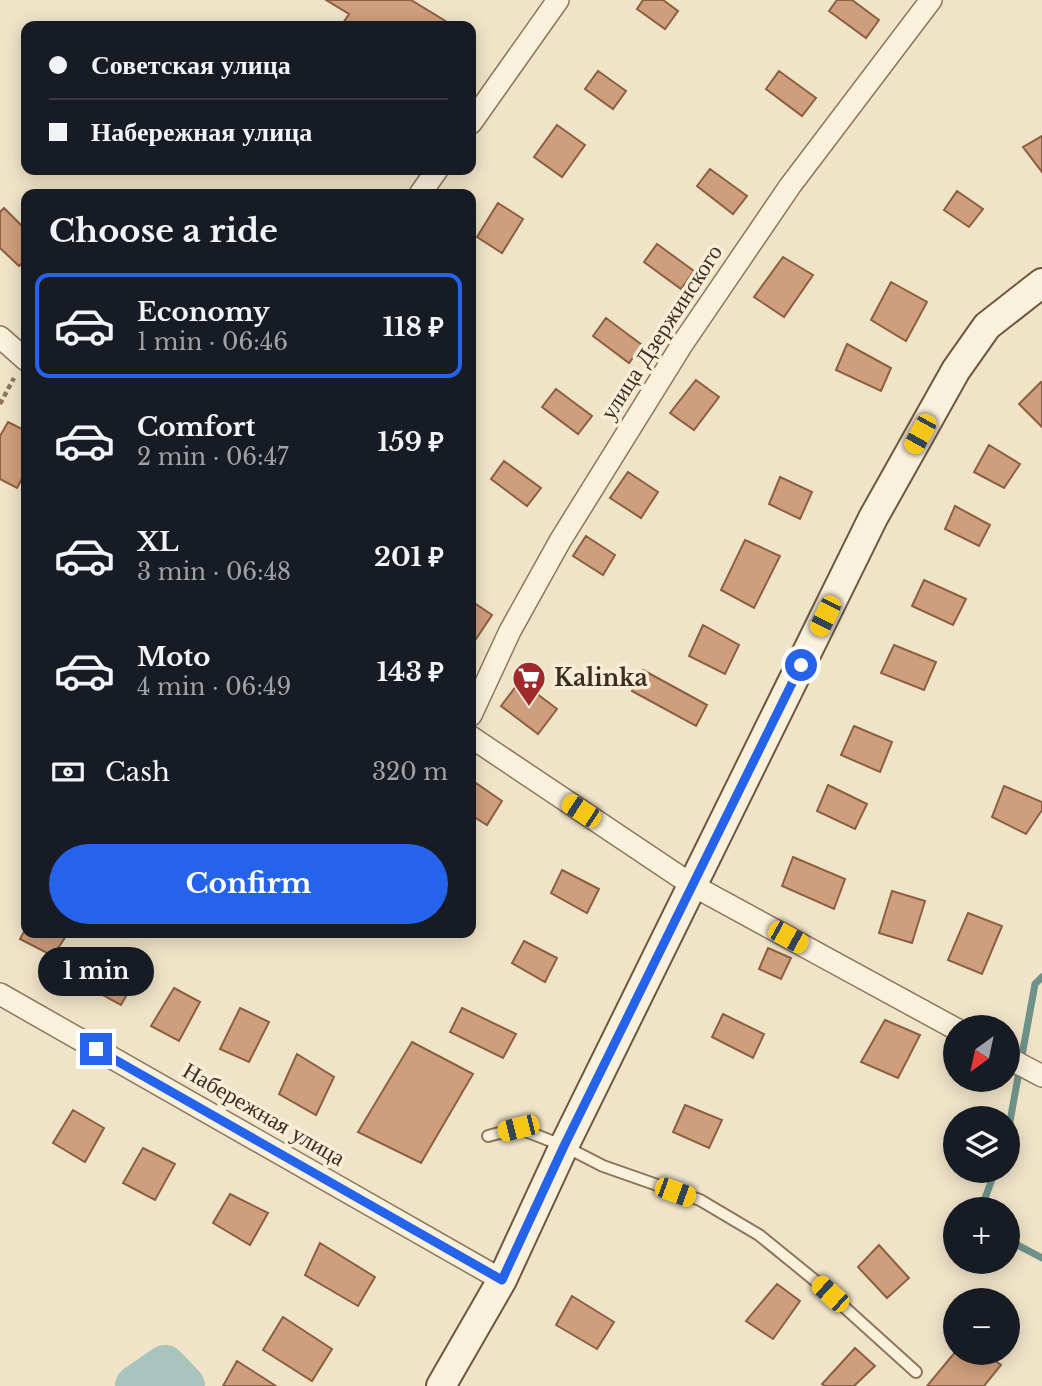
<!DOCTYPE html>
<meta charset="utf-8">
<style>
:root{--surface:#171b24;--page:#242831;--text:#f1f3f6;--muted:#9ea1a6;--line:#363941;--accent:#2563eb}
body{margin:0;font-family:"Libre Baskerville",serif;background:var(--page);color:var(--text);height:100vh;display:flex;flex-direction:column;font-size:26px;white-space:nowrap}
*{box-sizing:border-box;margin:0}
p{font-size:23px;color:var(--muted)}
.icon{flex:none;width:38px;height:38px;fill:none;stroke:currentColor;stroke-width:2;stroke-linecap:round;stroke-linejoin:round}
.map{position:relative;flex:1;overflow:hidden}
.side{position:absolute;left:21px;top:189px;width:455px;height:749px;display:flex;flex-direction:column;background:var(--surface);border-radius:14px;box-shadow:0 4px 18px #0003}
.side>*{flex:none}
.hud{position:absolute;left:21px;top:21px;width:455px;height:154px;border-radius:14px;box-shadow:0 4px 18px #0003;display:grid;align-content:center;height:154px;padding:0 28px;background:var(--surface)}
.needle{width:46px;rotate:213deg}
.controls{position:absolute;left:943px;top:1015px;display:grid;gap:14px}
.controls a{display:grid;place-items:center;width:77px;height:77px;border-radius:50%;background:var(--surface);box-shadow:0 4px 18px #0003;font-size:35px}
.end{position:absolute;width:32px;height:32px;margin:-16px;border:9px solid #2563eb;background:#fff;box-shadow:0 0 0 4px #fff}
.from{border-radius:50%}
.bubble{position:absolute;height:49px;border-radius:24px;background:var(--surface);box-shadow:0 4px 18px #0003;font-size:23px;font-weight:800;line-height:49px;text-align:center}
.car{position:absolute;width:21px;height:42px;margin:-21px -10px;border-radius:9px;box-shadow:0 0 5px 2px #0007;background:linear-gradient(#f5c518 24%,#345 0 40%,#f5c518 0 76%,#345 0 86%,#f5c518 0)}
.hud b{display:flex;align-items:center;gap:24px;height:66px;font-size:26px}
.hud b+b{border-top:2px solid var(--line)}
.hud i{width:18px;height:18px;background:var(--text)}
ul{padding:0;list-style:none}
li{display:flex;align-items:center;gap:21px;height:105px;margin:0 14px 10px;padding:0 14px;border:4px solid transparent;border-radius:14px}
li div{flex:1}
li b{display:block;font-size:26px}
li em{font-style:normal;font-weight:800}
li.current{border-color:var(--accent)}
li>.icon{width:63px;height:63px;stroke-width:1.5}
h2{padding:0 28px;font-size:32px;line-height:84px}
.pay{display:flex;align-items:center;gap:18px;height:77px;padding:0 28px;font-size:26px}
.pay p{margin-inline-start:auto}
.primary-button{display:flex;gap:14px;margin-top:auto;padding:14px 28px}
.primary-button a{flex:1;height:80px;border-radius:42px;background:var(--accent);color:#fff;font-size:28px;font-weight:800;line-height:80px;text-align:center}
.map>svg:first-child{display:block}
.lines{fill:none;stroke-linecap:round;stroke-linejoin:round}
.stream{stroke:#6f938a;stroke-width:7}
.river{stroke:#a9c4bc;stroke-width:42}
.building{fill:#cf9f7d;stroke:#8d5f41;stroke-width:2}
.lane-casing{stroke:#8d765c;stroke-width:14}
.street-casing{stroke:#8d765c;stroke-width:24}
.secondary-casing{stroke:#6f573f;stroke-width:32}
.path{stroke:#8d765c;stroke-width:4.5;stroke-dasharray:5 3.5;stroke-linecap:butt}
.lane{stroke:#faf1dc;stroke-width:10}
.street{stroke:#faf1dc;stroke-width:21}
.secondary{stroke:#faf1dc;stroke-width:28}
.route{stroke:#2563eb;stroke-width:9}
.labels{text-anchor:middle;dominant-baseline:central;stroke-width:7;stroke-linejoin:round;paint-order:stroke}
.street-label{font-size:23px;fill:#3d2e20;stroke:#f7eed8}
.poi-label{font-size:23px;font-weight:bold;fill:#3d2e20;stroke:#f7eed8;text-anchor:start}
</style>
<div class="map">
<svg width="1042" height="1386" viewBox="0 0 1042 1386">
<rect width="100%" height="100%" fill="#f0e4c8"/>
<g class="lines">
<path class="stream" d="M1008 1132 1035 984 1042 977
M988 1209 984 1201 995 1171
M1008 1240 1042 1258"/>
<path class="river" d="M136 1386 165 1366 184 1386"/>
</g>
<path class="building" d="M326 0H411L452 25 341 26 349 14Z
M643 0H663L678 11 665 29 637 9Z
M837 0H852L879 20 866 38 829 11Z
M598 71 626 91 613 109 585 89Z
M779 71 816 98 802 116 766 89Z
M557 125 585 145 562 177 534 157Z
M1042 136V172L1023 147Z
M710 169 747 196 733 214 697 186Z
M957 191 983 209 969 227 944 210Z
M498 203 523 219 502 253 477 237Z
M4 208 26 230V259L19 266 0 248V212Z
M657 244 694 271 681 289 644 262Z
M783 257 813 275 784 317 754 297Z
M891 282 927 302 906 341 871 320Z
M606 318 642 345 629 363 593 336Z
M847 344 891 368 881 391 836 370Z
M696 380 719 397 694 430 670 413Z
M1041 382 1042 383V427L1019 404Z
M556 389 592 416 578 434 542 407Z
M8 422 26 431V471L17 488 0 479V436Z
M989 445 1020 464 1004 488 974 472Z
M504 461 541 488 527 506 491 479Z
M628 472 658 492 641 518 610 498Z
M780 477 812 492 800 519 769 504Z
M955 506 990 525 979 546 945 529Z
M586 536 615 555 603 575 573 556Z
M745 540 780 556 754 608 721 590Z
M924 580 966 599 953 625 912 606Z
M473 602 492 615 472 645 471 605Z
M703 625 739 645 725 674 689 656Z
M894 645 936 662 924 690 881 673Z
M643 670 707 705 696 726 632 691Z
M520 681 557 709 538 734 501 706Z
M854 726 892 742 880 772 841 755Z
M473 781 502 801 487 825 471 815V785Z
M828 785 867 804 855 829 817 811Z
M1004 786 1042 802V810L1026 834 992 817Z
M793 857 845 879 834 909 782 886Z
M562 870 599 889 587 913 551 893Z
M892 891 925 901 912 943 879 933Z
M968 913 1002 926 982 974 948 960Z
M26 928V933H68L53 956 20 939Z
M524 941 557 958 545 982 512 963Z
M768 948 791 958 781 979 759 969Z
M114 957 139 973 121 1005 93 990Z
M174 988 200 1002 179 1041 151 1026Z
M240 1008 269 1022 249 1062 220 1049Z
M462 1008 516 1034 503 1058 450 1032Z
M723 1014 764 1034 753 1058 712 1037Z
M885 1020 920 1035 898 1078 861 1062Z
M412 1042 473 1074 421 1163 358 1132Z
M297 1054 334 1077 316 1115 279 1094Z
M685 1105 722 1120 709 1148 673 1132Z
M73 1110 104 1128 85 1162 53 1143Z
M143 1148 175 1164 155 1200 123 1183Z
M230 1194 268 1213 250 1245 213 1223Z
M320 1243 375 1277 358 1306 305 1275Z
M879 1245 909 1278 887 1298 858 1267Z
M777 1284 800 1301 773 1339 746 1321Z
M572 1296 614 1322 597 1349 556 1325Z
M283 1317 332 1349 312 1381 263 1350Z
M855 1348 875 1366 854 1386H825L822 1384Z
M956 1351 985 1353 1001 1365 984 1386H927Z
M237 1361 276 1386H223Z"/>
<g class="lines">
<defs>
<path id="lane" d="M488 1136 518 1128 564 1146 603 1166 700 1200 759 1235 812 1278 916 1372"/>
<path id="street" d="M471 123 558 0
M420 194 437 170
M0 337 26 360
M471 715 510 631 560 541 683 343 790 186 931 0
M471 737 692 885 956 1029
M0 994 502 1280
M1008 1058 1042 1076"/>
<path id="secondary" d="M441 1386 502 1280 564 1146 873 518 956 370 987 326 1042 283"/>
</defs>
<use href="#lane" class="lane-casing"/>
<use href="#street" class="street-casing"/>
<use href="#secondary" class="secondary-casing"/>
<path class="path" d="M0 404 14 378"/>
<use href="#lane" class="lane"/>
<use href="#street" class="street"/>
<use href="#secondary" class="secondary"/>
</g>
<g class="lines">
<path class="route" d="M96 1049 502 1280 564 1146 801 665"/>
</g>
<defs>
<symbol id="supermarket-pin" viewBox="-11 -11 22 30"><path d="M0 17L-7.5 6A9.5 9.5 0 1 1 7.5 6Z" fill="#9e2a2b" stroke="#f7eed8"/><path d="M-6-5.5h2.5l.6 2H6L4.5 2H-2.5L-4.4-4H-6ZM-1.5 3.2a1.3 1.3 0 1 0 .1 0ZM3 3.2a1.3 1.3 0 1 0 .1 0Z" fill="#fff"/></symbol>
</defs>
<g fill-rule="evenodd">
<use href="#supermarket-pin" x="510" y="659" width="38" height="52"/>
</g>
<g class="labels">
<g class="street-label">
<text transform="translate(661 332) rotate(-57)">улица Дзержинского</text>
<text transform="translate(264 1114) rotate(30)">Набережная улица</text>
</g>
<g class="poi-label">
<text x="554" y="678">Kalinka</text>
</g>
</g>
</svg>
<div class="controls">
<a><svg class="needle" viewBox="-14 -14 28 28"><path d="M0-13l5 13h-10z" fill="#e53935"/><path d="M0 13l5-13h-10z" fill="#9ea1a6"/></svg></a>
<a><svg class="icon" aria-label="layers" viewBox="0 0 24 24"><path d="M12 4l9 5-9 5-9-5zM3 14l9 5 9-5"/></svg></a>
<a>+</a>
<a>−</a>
</div>
<i class="end from" style="left:801px;top:665px"></i>
<i class="end" style="left:96px;top:1049px"></i>
<div class="bubble" style="left:38px;top:947px;width:116px">1 min</div>
<i class="car" style="left:920px;top:434px;rotate:209deg"></i>
<i class="car" style="left:825px;top:616px;rotate:206deg"></i>
<i class="car" style="left:581px;top:811px;rotate:303deg"></i>
<i class="car" style="left:788px;top:937px;rotate:119deg"></i>
<i class="car" style="left:518px;top:1128px;rotate:256deg"></i>
<i class="car" style="left:675px;top:1192px;rotate:110deg"></i>
<i class="car" style="left:830px;top:1294px;rotate:312deg"></i>
<div class="hud">
<b><i class="from"></i>Советская улица</b>
<b><i></i>Набережная улица</b>
</div>
<section class="side">
<h2>Choose a ride</h2>
<ul>
<li class="current"><svg class="icon" aria-label="car" viewBox="0 0 24 24"><path d="M5 17H2v-5l4-1 3-4h7l3 4 3 1v5h-3M9 17h6M6 11h13"/><circle cx="7" cy="17" r="2"/><circle cx="17" cy="17" r="2"/></svg><div><b>Economy</b><p>1 min · 06:46</p></div><em>118 ₽</em></li>
<li><svg class="icon" aria-label="car" viewBox="0 0 24 24"><path d="M5 17H2v-5l4-1 3-4h7l3 4 3 1v5h-3M9 17h6M6 11h13"/><circle cx="7" cy="17" r="2"/><circle cx="17" cy="17" r="2"/></svg><div><b>Comfort</b><p>2 min · 06:47</p></div><em>159 ₽</em></li>
<li><svg class="icon" aria-label="car" viewBox="0 0 24 24"><path d="M5 17H2v-5l4-1 3-4h7l3 4 3 1v5h-3M9 17h6M6 11h13"/><circle cx="7" cy="17" r="2"/><circle cx="17" cy="17" r="2"/></svg><div><b>XL</b><p>3 min · 06:48</p></div><em>201 ₽</em></li>
<li><svg class="icon" aria-label="car" viewBox="0 0 24 24"><path d="M5 17H2v-5l4-1 3-4h7l3 4 3 1v5h-3M9 17h6M6 11h13"/><circle cx="7" cy="17" r="2"/><circle cx="17" cy="17" r="2"/></svg><div><b>Moto</b><p>4 min · 06:49</p></div><em>143 ₽</em></li>
</ul>
<div class="pay"><svg class="icon" aria-label="cash" viewBox="0 0 24 24"><path d="M3 7h18v10H3z"/><circle cx="12" cy="12" r="2"/></svg>Cash<p>320 m</p></div>
<div class="primary-button"><a>Confirm</a></div>
</section>
</div>
